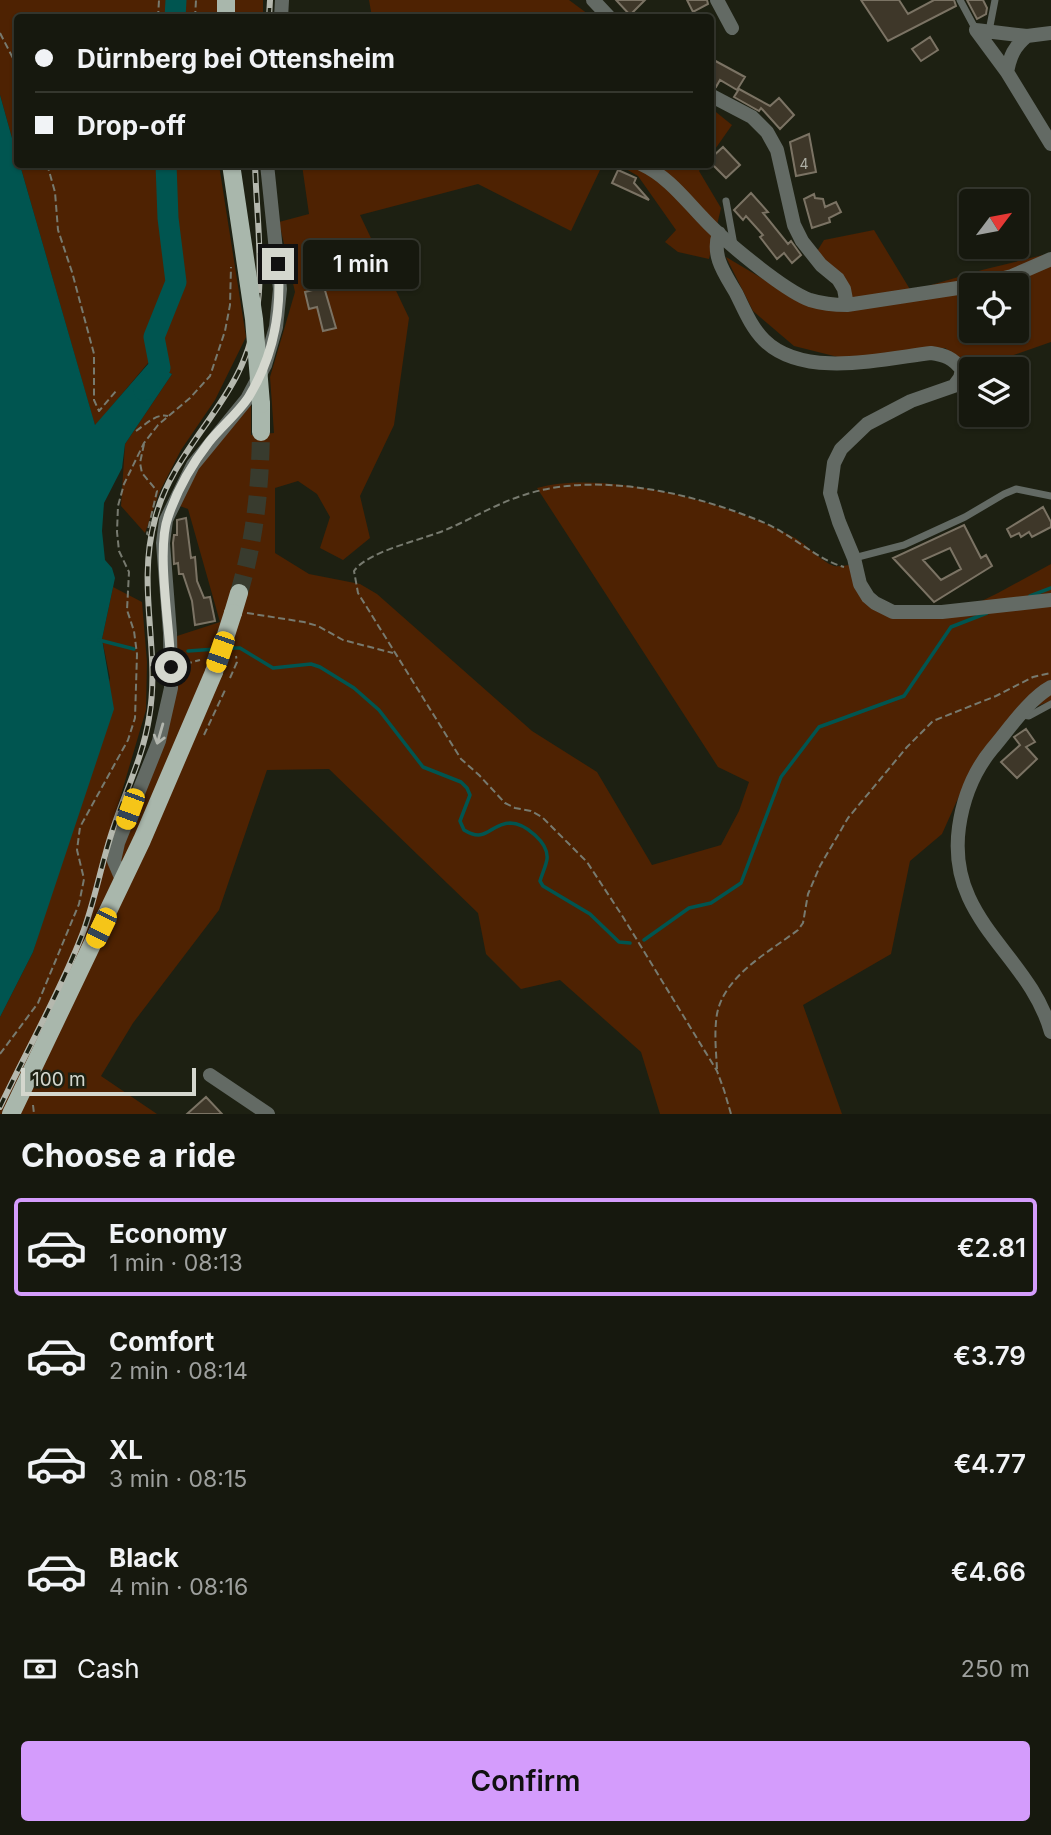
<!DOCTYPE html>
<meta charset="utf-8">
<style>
:root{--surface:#16180e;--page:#1f2117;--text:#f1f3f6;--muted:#9ea09e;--line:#35372e;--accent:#d49cfc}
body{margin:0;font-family:Inter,sans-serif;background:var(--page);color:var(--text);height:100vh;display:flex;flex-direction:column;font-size:26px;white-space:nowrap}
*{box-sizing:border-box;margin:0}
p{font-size:23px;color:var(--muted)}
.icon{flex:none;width:38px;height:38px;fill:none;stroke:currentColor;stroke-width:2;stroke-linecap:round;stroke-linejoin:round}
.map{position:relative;height:1114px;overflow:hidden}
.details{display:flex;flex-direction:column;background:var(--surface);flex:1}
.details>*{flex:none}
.hud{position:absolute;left:14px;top:14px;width:700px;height:154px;border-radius:7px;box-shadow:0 2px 5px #0004,0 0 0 2px var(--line);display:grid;align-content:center;height:154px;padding:0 21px;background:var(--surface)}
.needle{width:46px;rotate:58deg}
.buttons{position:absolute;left:959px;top:189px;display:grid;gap:14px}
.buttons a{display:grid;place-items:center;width:70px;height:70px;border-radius:7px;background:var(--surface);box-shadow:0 2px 5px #0004,0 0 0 2px var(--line);font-size:35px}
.scale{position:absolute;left:21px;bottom:18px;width:175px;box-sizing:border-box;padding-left:7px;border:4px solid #d4d7ce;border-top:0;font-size:19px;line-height:24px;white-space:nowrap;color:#d4d7ce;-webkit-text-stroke:5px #1d2012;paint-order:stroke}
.end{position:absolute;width:32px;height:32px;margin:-16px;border:9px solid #d4d7ce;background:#111;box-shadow:0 0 0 4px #111}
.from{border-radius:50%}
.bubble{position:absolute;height:49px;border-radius:7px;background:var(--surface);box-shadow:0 2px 5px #0004,0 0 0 2px var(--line);font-size:23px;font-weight:600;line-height:49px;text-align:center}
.car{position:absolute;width:21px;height:42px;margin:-21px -10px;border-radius:9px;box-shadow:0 0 5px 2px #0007;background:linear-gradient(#f5c518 24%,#345 0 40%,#f5c518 0 76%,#345 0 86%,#f5c518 0)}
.hud b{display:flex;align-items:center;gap:24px;height:66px;font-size:26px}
.hud b+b{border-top:2px solid var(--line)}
.hud i{width:18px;height:18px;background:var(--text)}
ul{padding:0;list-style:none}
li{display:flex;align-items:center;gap:21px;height:98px;margin:0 14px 10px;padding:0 7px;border:4px solid transparent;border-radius:7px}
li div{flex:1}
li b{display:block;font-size:26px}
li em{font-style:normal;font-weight:600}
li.current{border-color:var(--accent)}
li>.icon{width:63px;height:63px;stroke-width:1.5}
h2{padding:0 21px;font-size:32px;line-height:84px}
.pay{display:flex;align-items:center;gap:18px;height:77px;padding:0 21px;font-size:26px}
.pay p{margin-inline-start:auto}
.cta{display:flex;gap:14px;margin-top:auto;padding:14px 21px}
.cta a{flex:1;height:80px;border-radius:7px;background:var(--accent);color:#111;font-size:28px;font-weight:600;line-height:80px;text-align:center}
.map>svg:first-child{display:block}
.green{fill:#4e2202;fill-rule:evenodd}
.water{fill:#005550}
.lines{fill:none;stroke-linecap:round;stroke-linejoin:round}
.stream{stroke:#005550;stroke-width:3.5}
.river{stroke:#005550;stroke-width:21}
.building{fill:#3e3729;stroke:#7b7364;stroke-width:2;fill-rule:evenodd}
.primary-tunnel{stroke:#383b2e;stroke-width:18;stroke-dasharray:18 9;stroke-linecap:butt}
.path{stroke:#777a6f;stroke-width:2;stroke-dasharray:7 3.5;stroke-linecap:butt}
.service{stroke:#636a64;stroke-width:7}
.minor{stroke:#636a64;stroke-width:14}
.primary{stroke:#a9b7ac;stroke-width:18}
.rail-casing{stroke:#b5b8ae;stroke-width:6}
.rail{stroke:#1d2012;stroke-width:3.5;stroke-dasharray:10;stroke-linecap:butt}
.primary-bridge{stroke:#a9b7ac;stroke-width:18}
.oneway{stroke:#b2b6ae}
.route{stroke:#d4d7ce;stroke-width:9}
.labels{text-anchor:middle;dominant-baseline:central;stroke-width:5;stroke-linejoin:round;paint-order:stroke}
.number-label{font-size:14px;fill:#aeafa5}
</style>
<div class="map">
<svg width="1051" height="1114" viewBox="0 0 1051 1114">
<rect width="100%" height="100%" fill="#1d2012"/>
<path class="green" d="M0 0H263V17L18 18 17 156 0 95Z
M369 0H569L592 17H372Z
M711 108 732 125 711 155Z
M593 164 600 170 571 231 478 184 360 215 409 318 394 425 360 496 370 538 343 560 320 548 330 517 317 494 298 481 275 488V553L309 574 360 584 377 594 532 731 597 772 652 865 721 845 739 811 749 782 718 767 537 488C606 469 732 503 795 538 806 544 822 562 834 566 838 567 846 565 850 565L866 603 955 614 998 593 1051 564V701L1013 715 972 767 942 834 910 861 891 954 803 1005 842 1114H660L641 1052 560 980 521 989 486 954 478 913 329 769 267 770 219 910 133 1023 101 1076 157 1114H0V1017L33 952 110 678 102 639 113 587 142 602 147 662 146 710 115 815 129 821 177 687V636L220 622 188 509 177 505 197 465 251 403V435L274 433 270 377 295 292 279 222 309 214 302 165Z
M20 165H219L246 337 215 400 181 450 159 493 145 533 121 506 125 444 172 374 148 363 95 426Z
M619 165H704L699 171 721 208 709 259 678 252 665 242 676 230 638 176Z
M874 230 911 291 982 270 1051 253V342L974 369 945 348 842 358 794 346 753 311 726 257 795 298 849 311 816 253 824 240ZM971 285H1017V331H971Z"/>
<path class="water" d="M0 95 17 156 18 164 20 165 95 425 149 363 172 374 125 444 122 468 104 503 102 531 105 560 112 568 115 578 102 639 114 709 33 952 0 1017Z"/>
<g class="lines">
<path class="stream" d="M1030 596 1051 588
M99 640 134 649
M227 648H240L273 668 311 664 320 667 354 688 379 710 423 767 461 782 467 788 470 795 460 821 464 830C487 844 489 824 510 823 525 823 549 843 547 859 546 866 542 874 540 881L543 886 590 914 619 942 630 943
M188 651 216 649
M644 940 689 908 711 903 741 883 781 777 819 727 904 696 951 627 987 613"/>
<path class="river" d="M175 18 176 0
M144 390 160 368 154 337 176 282 168 218 166 164"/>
</g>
<path class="building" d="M616 0H645L630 15Z
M687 0H707L708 4 693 12Z
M861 0H899L908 14 934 0H954L956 6 888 41Z
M967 0H983L987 8 986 14 977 19Z
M930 37 938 50 921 61 912 49Z
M710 58 745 77 737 90 720 80 716 87 710 85Z
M739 89 770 106 779 98 794 115 780 129 761 108 759 111 734 97Z
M809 134 816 172 796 176 790 142Z
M723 147 740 165 726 178 710 162V159Z
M618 170 636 178 634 183 649 200 612 183Z
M751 193 768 212 763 213 788 244 791 241 801 255 792 263 784 253 777 259 760 237 763 235 746 216 743 220 734 210Z
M814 194 815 198 823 199 825 207 836 202 841 212 829 218 830 222 812 228 804 199Z
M324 287 336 328 323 331 317 307 309 309 305 292Z
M1043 507 1051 522V527L1032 537 1029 532 1021 537 1019 533 1011 537 1007 529Z
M186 518 191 558 195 557 197 581 204 598 210 597 215 621 195 625 192 601 183 574H179L178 563 174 564 173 543 174 535H177V520Z
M964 525 981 558 986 555 992 566 934 602 893 558ZM950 548 961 569 941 580 923 560Z
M1026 729 1035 742 1026 747 1037 759 1017 778 1001 762 1020 745 1014 737Z
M206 1097 222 1114H187Z"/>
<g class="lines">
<path class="primary-tunnel" d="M239 593C255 538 260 490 261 432"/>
<path class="path" d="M158 18 159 0
M195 18 196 0
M0 33 18 68
M47 164 55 192 58 230 72 272 94 354V400L99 411 116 391
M136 431C145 425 156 413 168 416
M144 444 140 463 142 473 157 491 147 534 152 537
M247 613 304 622 318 626 343 640 393 653
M185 664 200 660
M230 678 237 662 236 656
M204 735 226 688
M0 1054 38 1003 79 904 84 879 77 850 80 827 128 740 135 718 137 654 134 631 127 610 129 572 119 551 117 532 118 506 124 484 144 443 158 425 190 398 210 376 225 331 230 305 231 267
M717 1069C716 1051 714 1032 717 1014 724 976 769 952 798 930L803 923 808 894 820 866 848 818 907 747 933 721 996 696 1033 677 1051 673
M33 1105 34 1114
M731 1114 724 1090 717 1071 623 917 587 862 542 817 531 811 515 808 505 803 479 775 461 759 358 593 354 571C369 550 424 540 450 528 475 517 500 502 527 494 601 471 696 494 765 523 792 535 818 560 844 567"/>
<path class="service" d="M960 0 976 30
M989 31 995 0
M726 201 734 245
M854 558 904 545 965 517 1004 494 1016 489 1051 496
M1022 715 1029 716 1051 704"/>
<path class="minor" d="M593 0 610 18
M717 0 732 28
M281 18 282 0
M976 30 1027 36 1051 33
M976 30 1007 72
M1027 36C1014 47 1010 56 1007 72L1051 144
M710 95 752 117 767 132 777 150 794 225 802 241 821 265 838 279 844 289 847 305
M641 164C667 176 683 197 702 217 722 239 783 290 810 300 823 304 834 305 847 305L971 286
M719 233C711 256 725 274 736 293 744 309 751 327 764 340 803 379 882 359 931 353 945 355 953 358 962 370L960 378 954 386 911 401 867 424 841 449 834 463 830 493 839 522 854 558 860 584 868 597 875 603 893 612H942L1051 600
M976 285 1012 276 1051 259
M1051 687C1029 699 1009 729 992 749 974 771 963 799 959 827 946 921 1029 953 1051 1032
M123 882 114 861 118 843 159 741 171 688 170 633 163 543 166 520 193 465 247 399 265 365 276 327 280 289 267 164
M210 1075 268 1114"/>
<path class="primary" d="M226 0V18
M261 404V432
M233 613 239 593
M11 1114 142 840 214 672"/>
<defs>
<path id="rail" d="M269 18 270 0
M0 1107C27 1050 59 994 82 935 95 901 101 864 113 829 125 792 143 757 149 718 161 651 136 588 155 519 169 464 210 426 236 377 272 309 257 237 255 164"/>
</defs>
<use href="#rail" class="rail-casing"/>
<use href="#rail" class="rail"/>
<path class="primary-bridge" d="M231 164 254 319 261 404
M214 672 233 613"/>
</g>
<defs><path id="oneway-shaft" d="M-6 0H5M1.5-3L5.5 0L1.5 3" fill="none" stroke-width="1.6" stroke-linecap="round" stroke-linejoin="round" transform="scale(1.75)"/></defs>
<use class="oneway" href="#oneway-shaft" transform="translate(160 734) rotate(106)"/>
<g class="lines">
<path class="route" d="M171 667C170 628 156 550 168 517 177 490 192 464 209 442 221 427 237 414 248 398 274 356 282 312 278 264"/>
</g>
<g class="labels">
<g class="number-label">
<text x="804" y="163">4</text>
</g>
</g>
</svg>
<div class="buttons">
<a><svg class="needle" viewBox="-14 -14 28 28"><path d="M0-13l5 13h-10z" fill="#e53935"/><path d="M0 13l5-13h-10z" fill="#9ea09e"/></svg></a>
<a><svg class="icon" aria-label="locate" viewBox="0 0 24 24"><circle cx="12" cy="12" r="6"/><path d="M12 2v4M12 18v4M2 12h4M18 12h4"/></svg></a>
<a><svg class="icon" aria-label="layers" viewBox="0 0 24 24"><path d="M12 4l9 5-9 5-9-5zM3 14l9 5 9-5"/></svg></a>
</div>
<div class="scale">100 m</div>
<i class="end from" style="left:171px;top:667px"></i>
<i class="end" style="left:278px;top:264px"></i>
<div class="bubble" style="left:303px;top:240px;width:116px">1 min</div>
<i class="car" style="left:220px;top:652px;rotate:199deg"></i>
<i class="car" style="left:130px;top:809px;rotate:200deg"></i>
<i class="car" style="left:101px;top:928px;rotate:206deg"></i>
<div class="hud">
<b><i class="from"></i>Dürnberg bei Ottensheim</b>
<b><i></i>Drop-off</b>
</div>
</div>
<section class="details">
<h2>Choose a ride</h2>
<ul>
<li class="current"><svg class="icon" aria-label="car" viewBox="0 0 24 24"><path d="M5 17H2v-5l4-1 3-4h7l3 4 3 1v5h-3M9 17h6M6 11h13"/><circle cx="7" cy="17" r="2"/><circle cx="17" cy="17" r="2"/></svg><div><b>Economy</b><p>1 min · 08:13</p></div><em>€2.81</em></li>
<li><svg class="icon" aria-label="car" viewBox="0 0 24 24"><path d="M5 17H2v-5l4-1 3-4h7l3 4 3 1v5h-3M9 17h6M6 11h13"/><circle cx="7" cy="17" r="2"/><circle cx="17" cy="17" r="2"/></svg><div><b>Comfort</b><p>2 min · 08:14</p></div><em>€3.79</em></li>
<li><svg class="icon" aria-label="car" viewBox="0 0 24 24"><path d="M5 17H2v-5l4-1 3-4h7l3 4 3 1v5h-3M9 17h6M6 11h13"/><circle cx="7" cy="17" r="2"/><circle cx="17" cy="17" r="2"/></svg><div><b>XL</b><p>3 min · 08:15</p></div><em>€4.77</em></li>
<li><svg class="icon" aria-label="car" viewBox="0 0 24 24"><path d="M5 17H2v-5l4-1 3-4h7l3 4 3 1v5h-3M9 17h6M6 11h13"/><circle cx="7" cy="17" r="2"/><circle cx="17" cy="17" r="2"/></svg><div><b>Black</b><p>4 min · 08:16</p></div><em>€4.66</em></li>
</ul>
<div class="pay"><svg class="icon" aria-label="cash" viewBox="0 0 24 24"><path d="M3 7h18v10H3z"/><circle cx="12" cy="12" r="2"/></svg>Cash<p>250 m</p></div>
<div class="cta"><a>Confirm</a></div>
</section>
